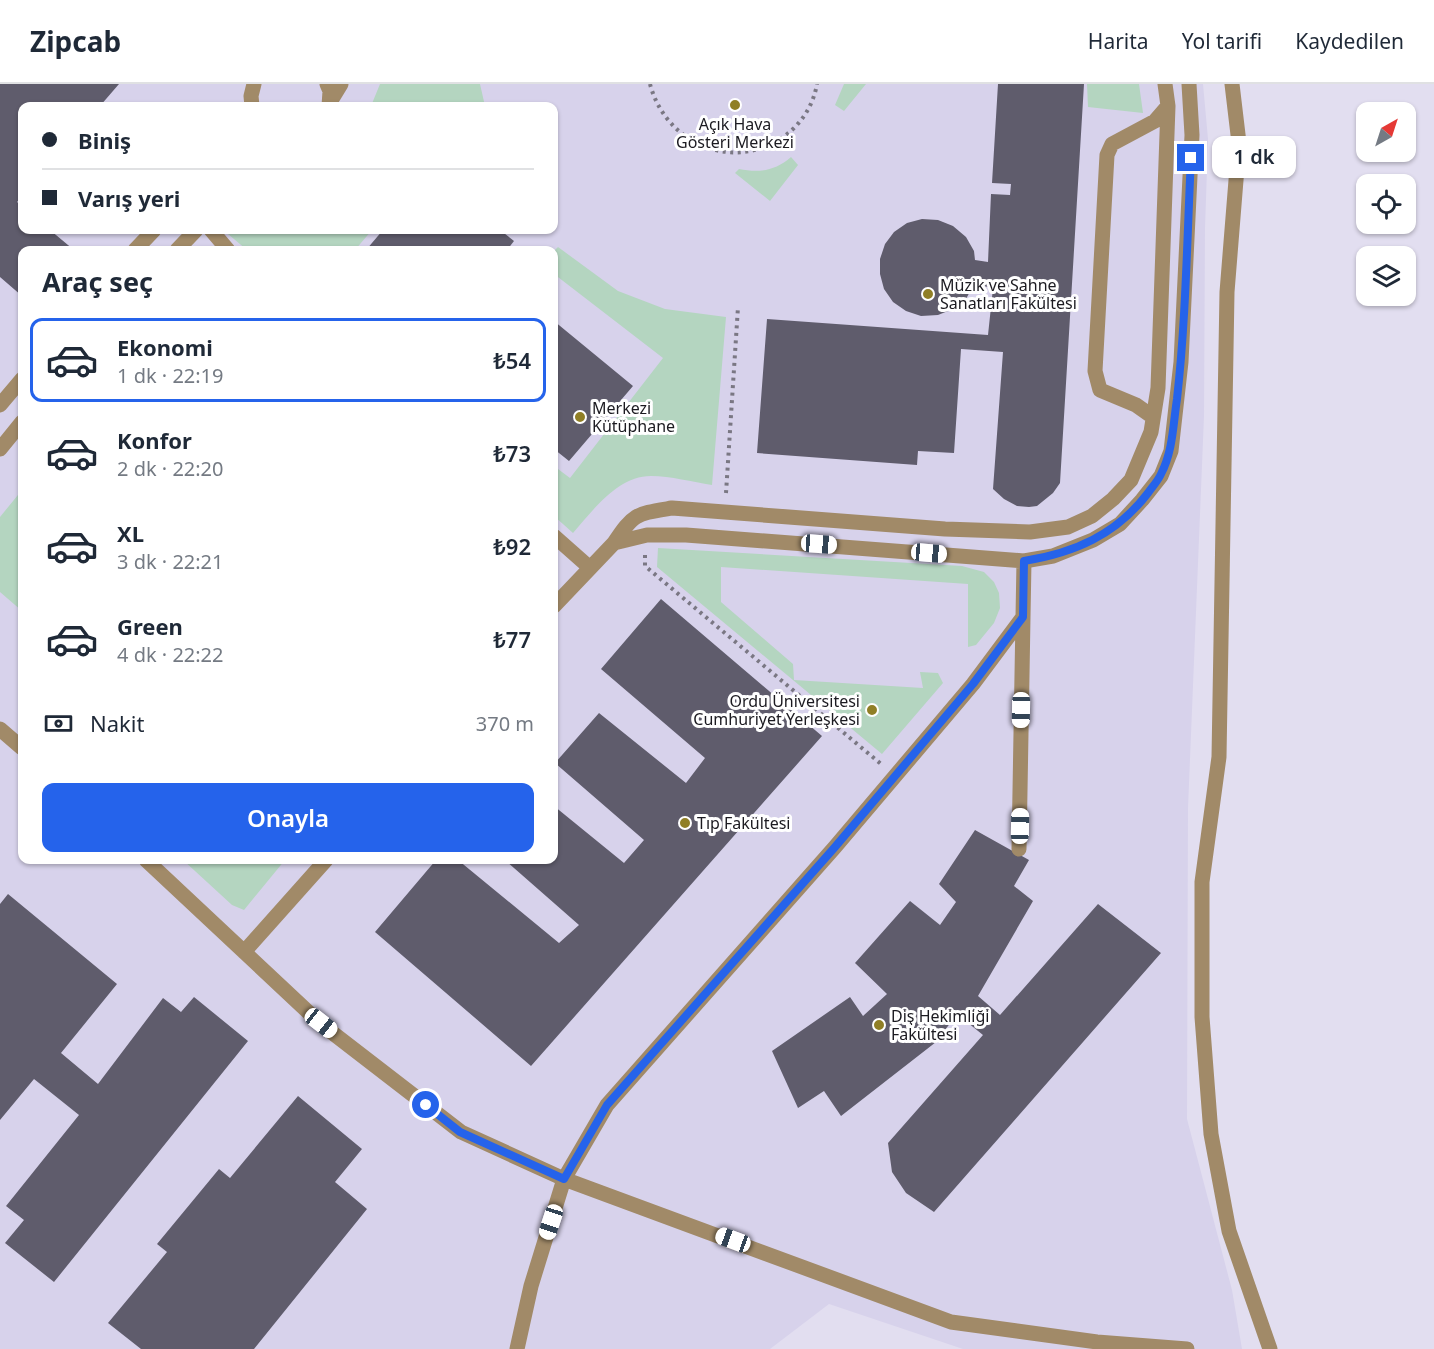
<!DOCTYPE html>
<html lang="tr">
<meta charset="utf-8">
<style>
:root{--surface:#fff;--page:#f2f2f3;--text:#1f2937;--muted:#747a83;--line:#e0e1e3;--accent:#2563eb}
body{margin:0;font-family:"Noto Sans",sans-serif;background:var(--page);color:var(--text);height:100vh;display:flex;flex-direction:column;font-size:22px;white-space:nowrap}
*{box-sizing:border-box;margin:0}
p{font-size:20px;color:var(--muted)}
.icon{flex:none;width:33px;height:33px;fill:none;stroke:currentColor;stroke-width:2;stroke-linecap:round;stroke-linejoin:round}
.map{position:relative;flex:1;overflow:hidden}
.panel{position:absolute;left:18px;top:162px;width:540px;height:618px;display:flex;flex-direction:column;background:var(--surface);border-radius:12px;box-shadow:0 2px 4px #0004}
.panel>*{flex:none}
.guide{position:absolute;left:18px;top:18px;width:540px;height:132px;border-radius:12px;box-shadow:0 2px 4px #0004;display:grid;align-content:center;height:132px;padding:0 24px;background:var(--surface)}
.needle{width:39px;rotate:39deg}
.buttons{position:absolute;left:1356px;top:18px;display:grid;gap:12px}
.buttons a{display:grid;place-items:center;width:60px;height:60px;border-radius:12px;background:var(--surface);box-shadow:0 2px 4px #0004;font-size:30px}
.end{position:absolute;width:27px;height:27px;margin:-14px;border:8px solid #2563eb;background:#fff;box-shadow:0 0 0 3px #fff}
.from{border-radius:50%}
.bubble{position:absolute;height:42px;border-radius:12px;background:var(--surface);box-shadow:0 2px 4px #0004;font-size:20px;font-weight:600;line-height:42px;text-align:center}
.car{position:absolute;width:18px;height:36px;margin:-18px -9px;border-radius:8px;box-shadow:0 0 4px 2px #0007;background:linear-gradient(#fff 24%,#345 0 40%,#fff 0 76%,#345 0 86%,#fff 0)}
.guide b{display:flex;align-items:center;gap:21px;height:57px;font-size:22px}
.guide b+b{border-top:2px solid var(--line)}
.guide i{width:15px;height:15px;background:var(--text)}
ul{padding:0;list-style:none}
li{display:flex;align-items:center;gap:18px;height:84px;margin:0 12px 9px;padding:0 12px;border:3px solid transparent;border-radius:12px}
li div{flex:1}
li b{display:block;font-size:22px}
li em{font-style:normal;font-weight:600}
li.active{border-color:var(--accent)}
li>.icon{width:54px;height:54px;stroke-width:1.5}
h2{padding:0 24px;font-size:27px;line-height:72px}
.pay{display:flex;align-items:center;gap:15px;height:66px;padding:0 24px;font-size:22px}
.pay p{margin-inline-start:auto}
.cta{display:flex;gap:12px;margin-top:auto;padding:12px 24px}
.cta a{flex:1;height:69px;border-radius:12px;background:var(--accent);color:#fff;font-size:24px;font-weight:600;line-height:69px;text-align:center}
header{display:flex;align-items:center;gap:36px;box-sizing:border-box;height:84px;padding:0 30px;background:var(--surface);border-bottom:2px solid var(--line)}
header strong{font-size:28px}
nav{display:flex;gap:33px;margin-inline-start:auto;font-size:21px}
.map>svg:first-child{display:block}
.built{fill:#d7d2eb;fill-rule:evenodd}
.green{fill:#b4d5c0}
.building{fill:#5f5c6c}
.lines{fill:none;stroke-linecap:round;stroke-linejoin:round}
.path{stroke:#7a7783;stroke-width:4;stroke-dasharray:3 4.5;stroke-linecap:butt}
.minor{stroke:#a18a68;stroke-width:15}
.route{stroke:#2563eb;stroke-width:8}
.poi-dot{fill:#907f26;stroke:#fff;stroke-width:2}
.labels{text-anchor:middle;dominant-baseline:central;stroke-width:6;stroke-linejoin:round;paint-order:stroke}
.poi-label{font-size:16px;fill:#1b1a20;stroke:#fff;text-anchor:start}
</style>
<header>
<strong>Zipcab</strong>
<nav><a>Harita</a><a>Yol tarifi</a><a>Kaydedilen</a></nav>
</header>
<div class="map">
<svg width="1434" height="1265" viewBox="0 0 1434 1265">
<rect width="100%" height="100%" fill="#e2def0"/>
<path class="built" d="M0 0H1203L1208 55 1205 144 1204 332 1188 724 1187 1035 1232 1206 1242 1265H963L829 1220 770 1265H0ZM22 22H554V146H22ZM22 166H554V776H22Z"/>
<path class="green" d="M380 0H480L485 22H371Z
M844 0H866L844 27 835 21Z
M1087 0H1139L1143 29 1088 23Z
M791 73 798 81 770 117 735 89 739 85C759 89 775 87 791 73Z
M234 146H372L355 166H247L228 150Z
M558 163 618 207 665 225 726 233 712 401C692 398 671 392 651 392 618 392 593 426 573 449L554 432V382L570 394 663 274 554 190V167Z
M22 406V527L0 508V433Z
M658 464 962 482 984 488 994 498 999 509 1000 524 994 539 976 561 968 563V500L721 483V518L793 580 794 596 923 604 920 588 938 589 943 599 882 670 657 483Z
M183 776H285L244 826 232 821Z"/>
<path class="building" d="M0 0H119L100 22H22V112L17 118 22 122V146H50L74 166H22V212L0 193Z
M998 0H1084L1060 399 1053 409 1037 422 1029 423 1017 422 1004 415 993 405 1003 268 961 265 954 369 918 367 917 381 757 369 767 235 988 251 993 204 974 200 966 215 953 225 938 231 921 232 906 227 893 218 884 205 880 190V175L885 160 894 148 907 139 922 135 938 136 953 142 966 153 974 167 975 176 988 178 991 110 1010 111 1011 100 992 99Z
M383 146H500L514 157 507 166H366Z
M554 237 633 302 569 377 554 365Z
M661 515 822 652 531 982 375 848 436 776H458L559 859 579 841 505 776H554V722L624 779 644 756 555 679 599 629 686 699 705 674 601 585Z
M975 746 1029 776 1014 802 1033 817 978 912 1000 931 1098 820 1161 869 934 1128 906 1109 892 1088 888 1059 983 951 957 930 936 958 841 1032 824 1007 798 1024 772 967 850 913 863 932 887 910 855 879 910 817 940 841 956 818 939 800Z
M8 810 117 900 61 969 98 1000 163 914 181 928 194 913 248 957 54 1198 5 1159 24 1136 6 1122 79 1031 34 995 0 1036V820Z
M298 1012 362 1065 335 1098 367 1125 254 1265H141L108 1239 167 1168 157 1160 219 1085 230 1094Z"/>
<g class="lines">
<path class="path" d="M650 0C667 65 744 92 794 44 806 32 814 17 817 0
M726 409 738 223
M645 471V482L881 680"/>
<path class="minor" d="M327 0 330 7 329 22
M1165 0 1168 22 1158 304 1151 348 1131 396 1113 415 1092 432 1068 443 1030 448 945 445 672 424C636 430 634 429 614 459L647 451H686L1024 477 1053 472 1093 456 1120 440 1142 416 1161 392 1171 367 1181 278 1192 51 1189 0
M1232 0 1239 59 1227 208 1219 673 1202 798V933L1211 1050 1229 1147 1270 1265
M330 18 341 0
M252 22 251 12 254 0
M211 146 228 166
M135 166 154 146
M177 166 196 146
M0 321 22 295
M1153 333 1136 321 1100 306 1095 287 1107 71 1112 60 1155 37 1168 22
M0 365 22 338
M554 452 589 483
M554 522 614 459
M0 645 22 664
M1019 765 1023 533
M146 776 321 940 461 1048 564 1095 951 1238 1097 1258 1187 1265
M244 868 326 776
M517 1265 531 1202 564 1095 607 1021 835 763 973 600 1023 533 1024 477"/>
</g>
<g class="lines">
<path class="route" d="M426 1021 460 1048 564 1095 607 1021 835 763 973 600 1023 533 1024 477C1074 469 1116 451 1148 409 1152 403 1158 397 1161 390 1173 367 1173 341 1177 315 1186 235 1187 154 1191 74"/>
</g>
<g class="poi-dot">
<circle cx="735" cy="21" r="6"/>
<circle cx="928" cy="210" r="6"/>
<circle cx="580" cy="333" r="6"/>
<circle cx="872" cy="626" r="6"/>
<circle cx="685" cy="739" r="6"/>
<circle cx="879" cy="941" r="6"/>
</g>
<g class="labels">
<g class="poi-label">
<text x="735" y="40" text-anchor="middle">Açık Hava<tspan x="735" dy="18">Gösteri Merkezi</tspan></text>
<text x="940" y="201">Müzik ve Sahne<tspan x="940" dy="18">Sanatları Fakültesi</tspan></text>
<text x="592" y="324">Merkezi<tspan x="592" dy="18">Kütüphane</tspan></text>
<text x="860" y="617" text-anchor="end">Ordu Üniversitesi<tspan x="860" dy="18">Cumhuriyet Yerleşkesi</tspan></text>
<text x="697" y="739">Tıp Fakültesi</text>
<text x="891" y="932">Diş Hekimliği<tspan x="891" dy="18">Fakültesi</tspan></text>
</g>
</g>
</svg>
<div class="buttons">
<a><svg class="needle" viewBox="-14 -14 28 28"><path d="M0-13l5 13h-10z" fill="#e53935"/><path d="M0 13l5-13h-10z" fill="#747a83"/></svg></a>
<a><svg class="icon" aria-label="locate" viewBox="0 0 24 24"><circle cx="12" cy="12" r="6"/><path d="M12 2v4M12 18v4M2 12h4M18 12h4"/></svg></a>
<a><svg class="icon" aria-label="layers" viewBox="0 0 24 24"><path d="M12 4l9 5-9 5-9-5zM3 14l9 5 9-5"/></svg></a>
</div>
<i class="end from" style="left:426px;top:1021px"></i>
<i class="end" style="left:1191px;top:74px"></i>
<div class="bubble" style="left:1212px;top:52px;width:84px">1 dk</div>
<i class="car" style="left:819px;top:460px;rotate:94deg"></i>
<i class="car" style="left:929px;top:469px;rotate:95deg"></i>
<i class="car" style="left:1021px;top:626px;rotate:181deg"></i>
<i class="car" style="left:1020px;top:742px;rotate:1deg"></i>
<i class="car" style="left:321px;top:939px;rotate:128deg"></i>
<i class="car" style="left:551px;top:1138px;rotate:198deg"></i>
<i class="car" style="left:733px;top:1156px;rotate:290deg"></i>
<div class="guide">
<b><i class="from"></i>Biniş</b>
<b><i></i>Varış yeri</b>
</div>
<section class="panel">
<h2>Araç seç</h2>
<ul>
<li class="active"><svg class="icon" aria-label="car" viewBox="0 0 24 24"><path d="M5 17H2v-5l4-1 3-4h7l3 4 3 1v5h-3M9 17h6M6 11h13"/><circle cx="7" cy="17" r="2"/><circle cx="17" cy="17" r="2"/></svg><div><b>Ekonomi</b><p>1 dk · 22:19</p></div><em>₺54</em></li>
<li><svg class="icon" aria-label="car" viewBox="0 0 24 24"><path d="M5 17H2v-5l4-1 3-4h7l3 4 3 1v5h-3M9 17h6M6 11h13"/><circle cx="7" cy="17" r="2"/><circle cx="17" cy="17" r="2"/></svg><div><b>Konfor</b><p>2 dk · 22:20</p></div><em>₺73</em></li>
<li><svg class="icon" aria-label="car" viewBox="0 0 24 24"><path d="M5 17H2v-5l4-1 3-4h7l3 4 3 1v5h-3M9 17h6M6 11h13"/><circle cx="7" cy="17" r="2"/><circle cx="17" cy="17" r="2"/></svg><div><b>XL</b><p>3 dk · 22:21</p></div><em>₺92</em></li>
<li><svg class="icon" aria-label="car" viewBox="0 0 24 24"><path d="M5 17H2v-5l4-1 3-4h7l3 4 3 1v5h-3M9 17h6M6 11h13"/><circle cx="7" cy="17" r="2"/><circle cx="17" cy="17" r="2"/></svg><div><b>Green</b><p>4 dk · 22:22</p></div><em>₺77</em></li>
</ul>
<div class="pay"><svg class="icon" aria-label="cash" viewBox="0 0 24 24"><path d="M3 7h18v10H3z"/><circle cx="12" cy="12" r="2"/></svg>Nakit<p>370 m</p></div>
<div class="cta"><a>Onayla</a></div>
</section>
</div>
